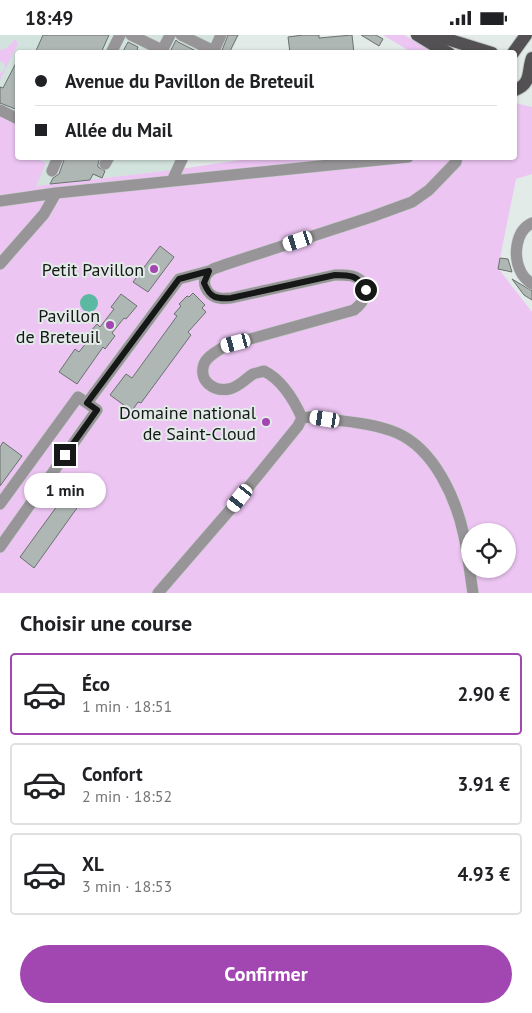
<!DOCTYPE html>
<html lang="fr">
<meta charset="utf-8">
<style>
:root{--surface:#fff;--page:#f2f2f2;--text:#202124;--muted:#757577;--line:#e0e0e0;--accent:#a247b1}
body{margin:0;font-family:"PT Sans",sans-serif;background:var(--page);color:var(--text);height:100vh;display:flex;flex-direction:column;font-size:19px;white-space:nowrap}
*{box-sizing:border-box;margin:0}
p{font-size:16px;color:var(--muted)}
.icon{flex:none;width:28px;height:28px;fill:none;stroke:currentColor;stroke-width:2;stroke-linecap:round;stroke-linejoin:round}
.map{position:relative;height:558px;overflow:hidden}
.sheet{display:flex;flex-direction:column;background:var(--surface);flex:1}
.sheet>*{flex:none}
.top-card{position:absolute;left:15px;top:15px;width:502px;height:110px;border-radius:5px;box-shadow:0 1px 4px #0004;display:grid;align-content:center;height:110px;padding:0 20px;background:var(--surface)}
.fabs{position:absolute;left:461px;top:488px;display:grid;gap:10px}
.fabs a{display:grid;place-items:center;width:55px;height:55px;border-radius:50%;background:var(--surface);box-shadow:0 1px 4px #0004;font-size:25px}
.end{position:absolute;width:22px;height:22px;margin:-11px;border:6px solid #151817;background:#fff;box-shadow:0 0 0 2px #fff}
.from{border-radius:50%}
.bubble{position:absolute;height:35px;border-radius:18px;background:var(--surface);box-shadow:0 1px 4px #0004;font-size:16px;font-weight:700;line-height:35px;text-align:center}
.car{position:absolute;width:15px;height:30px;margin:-15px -8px;border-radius:6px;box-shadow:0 0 4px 1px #0007;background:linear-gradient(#fff 24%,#345 0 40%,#fff 0 76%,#345 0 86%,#fff 0)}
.top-card b{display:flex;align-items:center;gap:18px;height:48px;font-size:19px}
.top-card b+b{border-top:1px solid var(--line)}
.top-card i{width:12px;height:12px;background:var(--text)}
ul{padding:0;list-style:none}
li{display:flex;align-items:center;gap:15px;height:82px;margin:0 10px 8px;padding:0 10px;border:2px solid var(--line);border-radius:5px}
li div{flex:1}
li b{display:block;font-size:19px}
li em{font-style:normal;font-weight:700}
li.on{border-color:var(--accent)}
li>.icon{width:45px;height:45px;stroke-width:1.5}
h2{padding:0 20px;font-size:22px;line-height:60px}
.action{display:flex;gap:10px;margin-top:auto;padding:10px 20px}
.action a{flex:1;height:58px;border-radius:30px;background:var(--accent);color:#fff;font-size:20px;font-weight:700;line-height:58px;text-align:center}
.status{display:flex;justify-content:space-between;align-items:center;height:35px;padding:0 25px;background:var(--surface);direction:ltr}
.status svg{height:14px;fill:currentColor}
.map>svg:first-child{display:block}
.built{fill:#d2e3de}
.green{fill:#ecc5f2;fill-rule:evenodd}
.water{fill:#5bb9a2}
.building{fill:#afb7b5;stroke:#6a716f}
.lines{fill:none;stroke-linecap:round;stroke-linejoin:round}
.minor-casing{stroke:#c2c9c7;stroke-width:12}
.major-casing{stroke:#c2c9c7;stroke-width:14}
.minor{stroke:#979597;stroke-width:11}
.major{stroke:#545155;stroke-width:12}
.route{stroke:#151817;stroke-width:6}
.poi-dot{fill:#a247b1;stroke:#e3ebe9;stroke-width:2}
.labels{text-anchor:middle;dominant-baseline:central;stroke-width:4;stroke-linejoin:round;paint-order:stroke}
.poi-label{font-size:18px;fill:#151817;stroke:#e3ebe9;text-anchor:end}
</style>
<div class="status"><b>18:49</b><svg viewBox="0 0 49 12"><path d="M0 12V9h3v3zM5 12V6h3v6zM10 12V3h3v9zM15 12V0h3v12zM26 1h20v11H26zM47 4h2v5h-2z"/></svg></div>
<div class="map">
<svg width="532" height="558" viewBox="0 0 532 558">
<rect width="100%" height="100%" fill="#e3ebe9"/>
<path class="built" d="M0 0H239L231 17 18 18V122L180 123 173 135 20 153 0 135Z"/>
<path class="green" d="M383 0H404L433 17H411Z
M15 4 18 9 0 45V38C5 36 6 33 4 28L0 26V15L7 13Z
M515 68 532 72V139L516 144 498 233 532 277V558H0V81L17 90 18 122 35 123 46 128 36 151 173 135 261 122H515ZM470 496H508V534H470Z"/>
<path class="water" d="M80 268a9 9 0 1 1 18 0a9 9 0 1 1-18 0Z"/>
<path class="building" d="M43 0H109L101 18H35Z
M228 0H238L229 18H221Z
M303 0H319V3L352 0 354 18H290L288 2Z
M361 0H376L383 4 379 11Z
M176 5 178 7 200 18H176L171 15Z
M128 7 138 12 136 18H122Z
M18 24V75L0 68V52L3 53Z
M65 122H100L98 129V132L105 136 102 143 93 139 90 145 50 149 53 143 59 139Z
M160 211 174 222 148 257 133 247Z
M500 223 508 224 512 237 498 234Z
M512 244 532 256V265L524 260Z
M193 258 205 270 202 273 206 277 188 297 191 300 141 368 138 367 132 376 110 360 126 339 132 343 177 281 174 279 181 271 179 269 187 261 189 262Z
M121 259 137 271 126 284 124 283 112 298 115 301 105 314 103 312 77 349 59 337 75 314 79 317 90 303 87 300 97 289 100 292 114 274 111 272Z
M3 407 22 421 0 451V412Z
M73 449 87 459 34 533 20 522Z"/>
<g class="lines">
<defs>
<path id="minor" d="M131 0 162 15
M181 0 214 16
M111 18 120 0
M161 18 170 0
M213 18 221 0
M0 75 18 84
M105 129 109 122
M52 136 58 122
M172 146 183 122
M0 166 56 158 408 122
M532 188C515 196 513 222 521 237 523 242 528 246 532 249
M0 229 44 179 56 158
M87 368 179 244 209 236
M302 383C294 365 282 345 264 336 261 337 256 338 253 339 245 344 239 352 229 354 214 357 198 346 204 329 207 321 218 316 225 311L354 275C366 266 372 249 355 242 349 239 341 240 335 240L231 263C227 263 222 264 219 263 206 261 199 245 210 236 213 233 220 232 224 230L371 182 412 167 429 155 456 127 457 122
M302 383 310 382C338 386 371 387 397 398 434 414 456 463 464 501 468 520 470 539 473 558
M0 469 78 362 97 375 0 512
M158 558 229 476 298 391 302 383"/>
<path id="major" d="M417 0 435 11 449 18
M434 0 492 18
M513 18 526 0
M515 55C532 49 527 36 532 23"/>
</defs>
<use href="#minor" class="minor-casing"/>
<use href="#major" class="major-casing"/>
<use href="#minor" class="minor"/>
<use href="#major" class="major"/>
</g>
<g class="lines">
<path class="route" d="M65 420 97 375 87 368 179 244 209 236 204 248C210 263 216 264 231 263L335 240C350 240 358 240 366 255"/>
</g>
<g class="poi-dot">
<circle cx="154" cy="234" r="5"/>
<circle cx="110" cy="290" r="5"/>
<circle cx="266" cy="387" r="5"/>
</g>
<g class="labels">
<g class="poi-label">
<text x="144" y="234">Petit Pavillon</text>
<text x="100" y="280">Pavillon<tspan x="100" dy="21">de Breteuil</tspan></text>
<text x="256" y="377">Domaine national<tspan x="256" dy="21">de Saint-Cloud</tspan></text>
</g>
</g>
</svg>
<div class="fabs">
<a><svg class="icon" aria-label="locate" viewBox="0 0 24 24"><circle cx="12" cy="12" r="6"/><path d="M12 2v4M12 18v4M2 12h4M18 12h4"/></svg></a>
</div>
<i class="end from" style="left:366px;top:255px"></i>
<i class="end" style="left:65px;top:420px"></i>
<div class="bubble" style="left:24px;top:438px;width:82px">1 min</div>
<i class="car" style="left:298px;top:206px;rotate:252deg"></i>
<i class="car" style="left:236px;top:308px;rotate:255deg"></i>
<i class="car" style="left:325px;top:384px;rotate:279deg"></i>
<i class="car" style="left:240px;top:463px;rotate:219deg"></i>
<div class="top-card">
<b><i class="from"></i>Avenue du Pavillon de Breteuil</b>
<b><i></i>Allée du Mail</b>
</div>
</div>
<section class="sheet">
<h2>Choisir une course</h2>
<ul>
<li class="on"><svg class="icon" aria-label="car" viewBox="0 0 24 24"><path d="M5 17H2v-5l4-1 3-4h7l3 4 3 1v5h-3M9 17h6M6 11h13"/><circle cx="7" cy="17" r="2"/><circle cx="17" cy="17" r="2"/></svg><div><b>Éco</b><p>1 min · 18:51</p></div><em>2.90 €</em></li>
<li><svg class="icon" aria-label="car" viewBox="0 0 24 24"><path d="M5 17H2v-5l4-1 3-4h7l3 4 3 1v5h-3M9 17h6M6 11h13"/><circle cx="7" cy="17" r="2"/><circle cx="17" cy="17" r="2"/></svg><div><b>Confort</b><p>2 min · 18:52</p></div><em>3.91 €</em></li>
<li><svg class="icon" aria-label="car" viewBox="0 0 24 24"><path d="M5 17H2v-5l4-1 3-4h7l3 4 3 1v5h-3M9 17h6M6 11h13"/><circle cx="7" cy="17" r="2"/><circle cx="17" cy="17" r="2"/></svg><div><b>XL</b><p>3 min · 18:53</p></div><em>4.93 €</em></li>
</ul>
<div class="action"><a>Confirmer</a></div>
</section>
